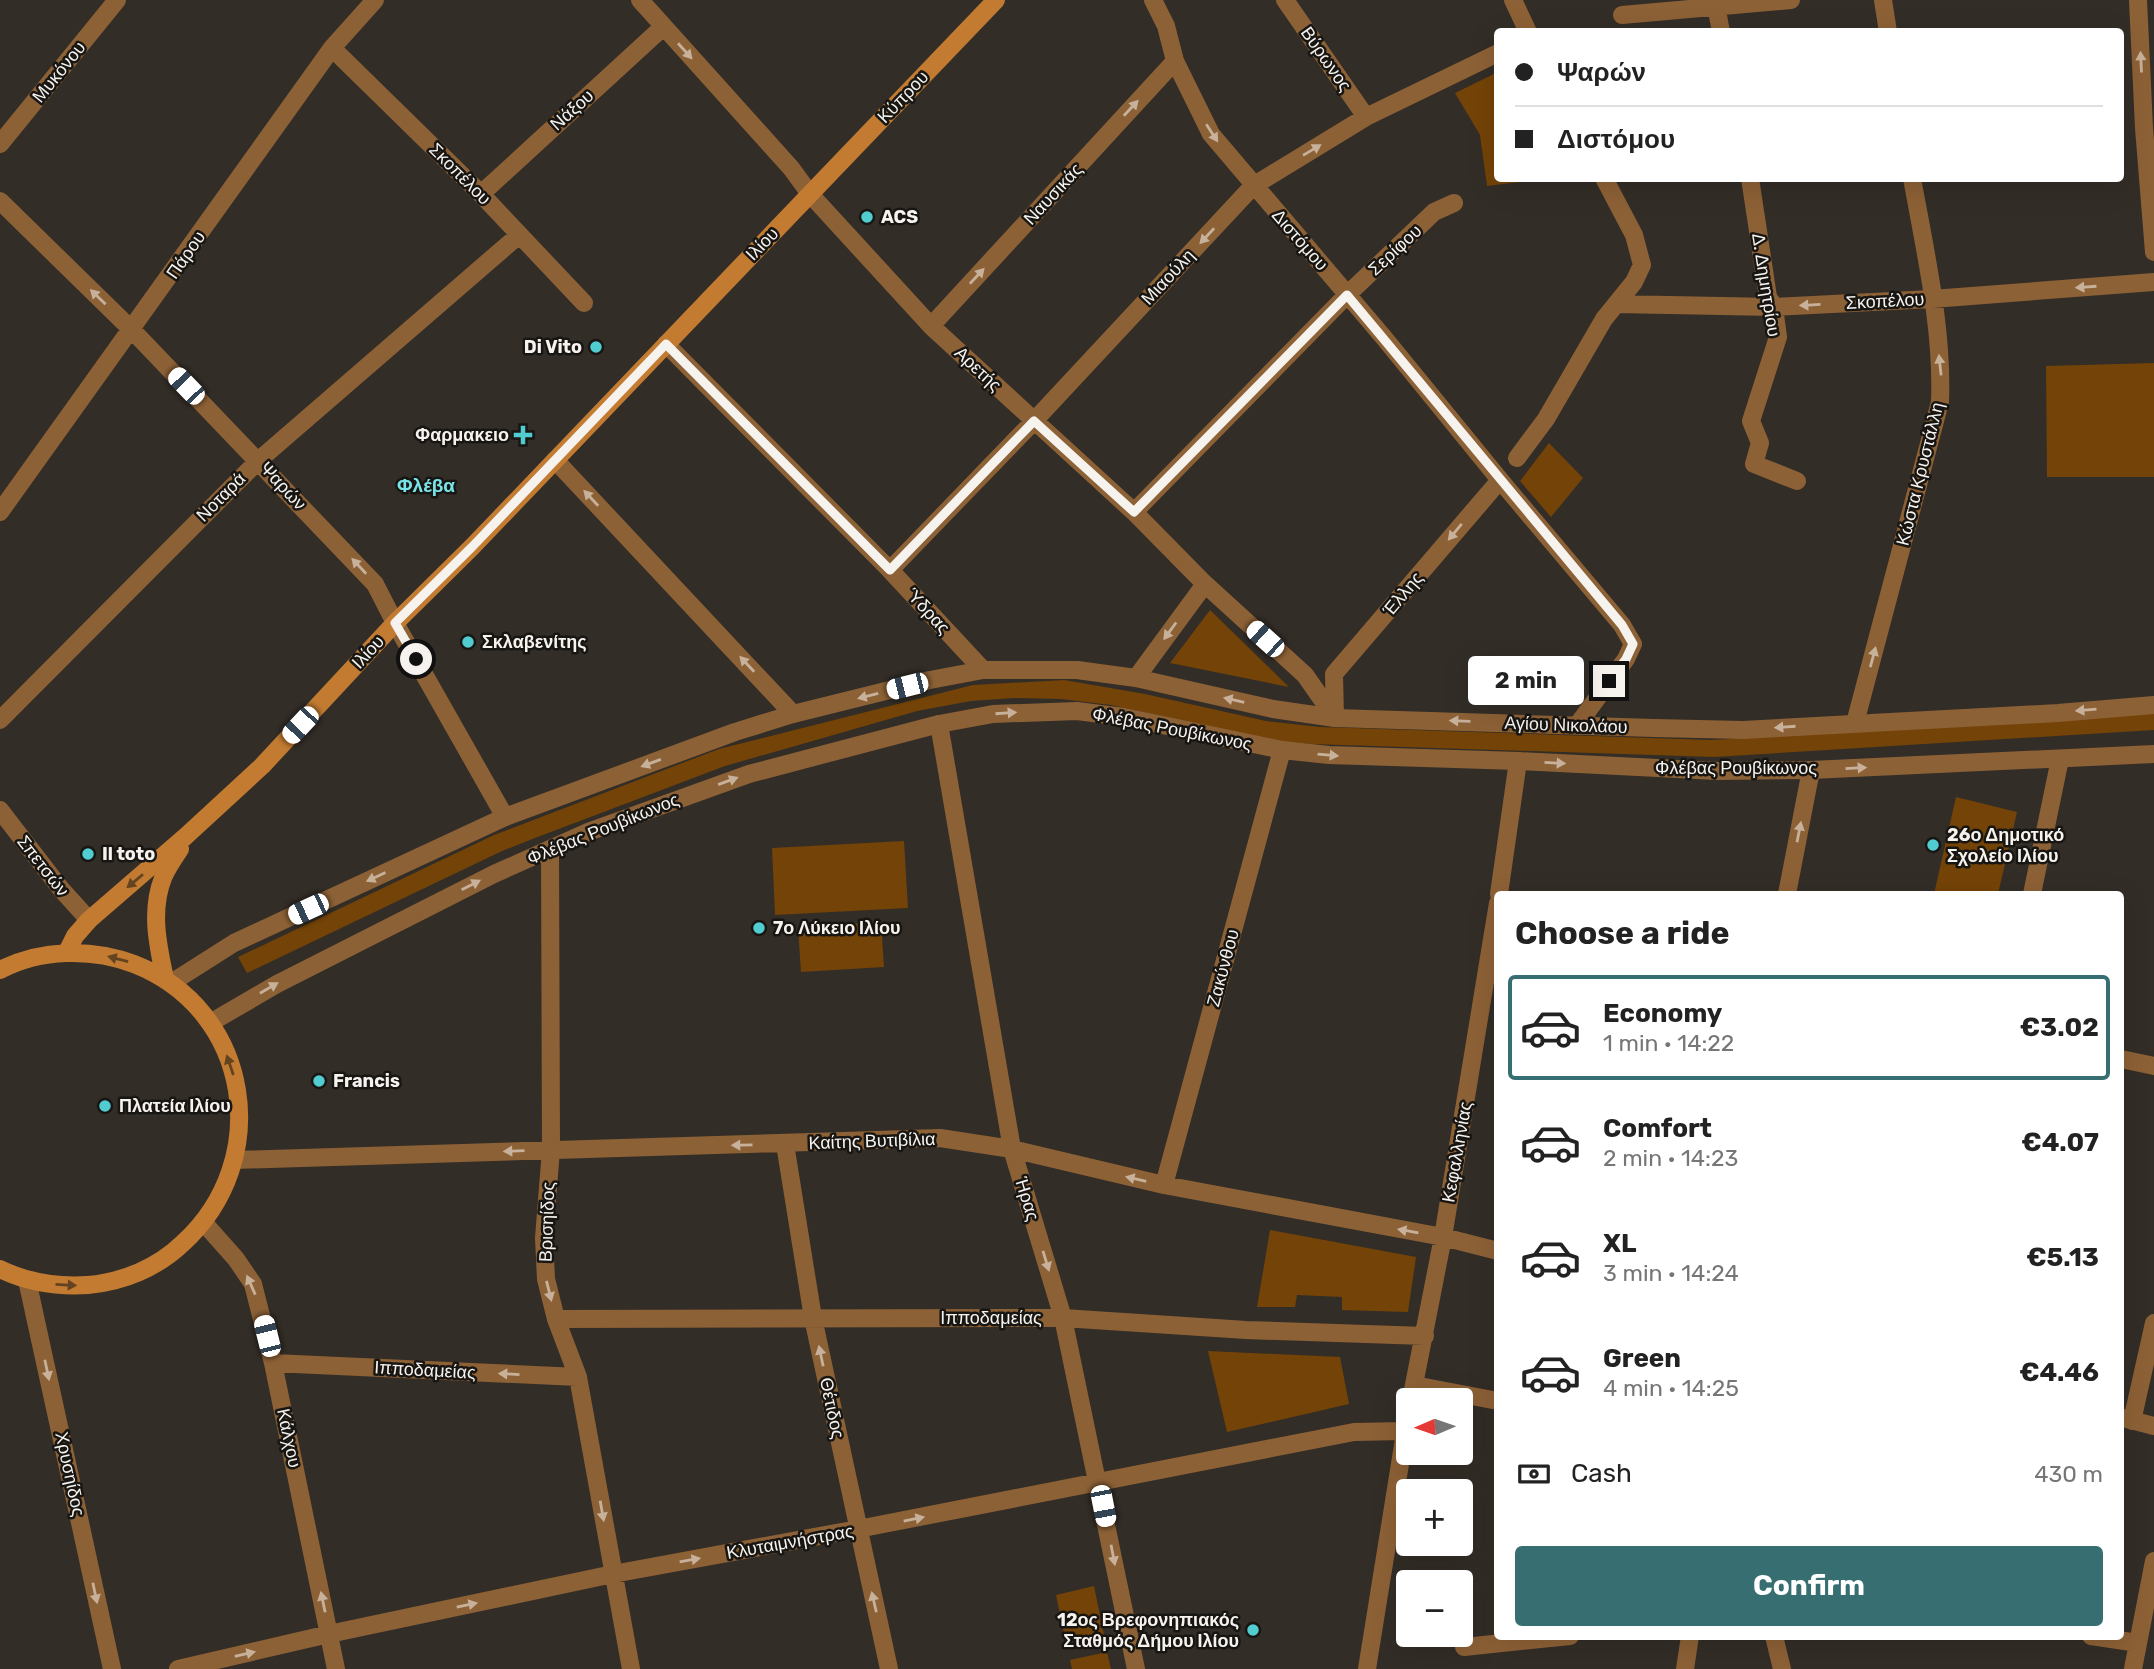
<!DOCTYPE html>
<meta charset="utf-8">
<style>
:root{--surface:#fff;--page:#f6f6f6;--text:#222;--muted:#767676;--line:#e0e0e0;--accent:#376e71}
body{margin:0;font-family:Rubik,sans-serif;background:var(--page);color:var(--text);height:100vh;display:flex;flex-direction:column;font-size:26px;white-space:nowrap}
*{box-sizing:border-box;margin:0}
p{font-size:23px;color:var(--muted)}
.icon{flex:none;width:38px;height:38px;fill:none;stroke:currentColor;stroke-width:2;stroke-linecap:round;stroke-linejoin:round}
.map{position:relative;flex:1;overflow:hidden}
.sheet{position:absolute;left:1494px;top:891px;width:630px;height:749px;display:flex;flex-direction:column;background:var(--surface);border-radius:7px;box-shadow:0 7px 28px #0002}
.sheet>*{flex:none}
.guide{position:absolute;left:1494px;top:28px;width:630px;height:154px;border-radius:7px;box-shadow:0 7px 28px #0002;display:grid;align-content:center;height:154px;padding:0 21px;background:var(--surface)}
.needle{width:46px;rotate:268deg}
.controls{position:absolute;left:1396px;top:1388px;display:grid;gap:14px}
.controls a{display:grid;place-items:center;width:77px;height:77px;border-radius:7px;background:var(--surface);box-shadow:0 7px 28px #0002;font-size:35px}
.end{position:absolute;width:32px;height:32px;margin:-16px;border:9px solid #f6f2ee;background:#111;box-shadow:0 0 0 4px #111}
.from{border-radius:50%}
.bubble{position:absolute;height:49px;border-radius:7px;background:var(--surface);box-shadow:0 7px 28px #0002;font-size:23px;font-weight:700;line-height:49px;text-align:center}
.car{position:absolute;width:21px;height:42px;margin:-21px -10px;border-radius:9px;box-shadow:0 0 5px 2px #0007;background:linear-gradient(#fff 24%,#345 0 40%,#fff 0 76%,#345 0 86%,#fff 0)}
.guide b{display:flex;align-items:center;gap:24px;height:66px;font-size:26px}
.guide b+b{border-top:2px solid var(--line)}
.guide i{width:18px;height:18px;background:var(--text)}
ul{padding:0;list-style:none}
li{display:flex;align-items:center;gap:21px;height:105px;margin:0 14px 10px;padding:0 7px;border:4px solid transparent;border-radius:7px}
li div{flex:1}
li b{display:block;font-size:26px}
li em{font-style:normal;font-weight:700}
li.current{border-color:var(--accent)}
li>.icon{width:63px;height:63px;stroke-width:1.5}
h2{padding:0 21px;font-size:32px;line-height:84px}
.pay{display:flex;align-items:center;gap:18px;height:77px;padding:0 21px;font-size:26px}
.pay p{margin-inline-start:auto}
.primary-button{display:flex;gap:14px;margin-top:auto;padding:14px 21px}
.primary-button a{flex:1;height:80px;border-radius:7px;background:var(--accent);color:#fff;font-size:28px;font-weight:700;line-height:80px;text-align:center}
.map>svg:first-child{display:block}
.green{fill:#744307}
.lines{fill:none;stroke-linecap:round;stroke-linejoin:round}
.minor{stroke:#8d6136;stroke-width:18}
.tertiary{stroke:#8d6136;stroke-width:18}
.secondary{stroke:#c27b31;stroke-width:18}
.oneway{fill:#c7b19b}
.oneway2{fill:#644320}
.route{stroke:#f6f2ee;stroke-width:9}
.poi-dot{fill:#51ccd1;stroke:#181613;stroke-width:2.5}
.labels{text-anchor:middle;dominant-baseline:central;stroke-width:5;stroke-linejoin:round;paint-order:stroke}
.street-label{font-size:18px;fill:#f6f2ee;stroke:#181613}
.poi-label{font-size:18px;font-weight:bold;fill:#f6f2ee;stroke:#181613;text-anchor:start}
.neighbourhood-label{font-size:19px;font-weight:bold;fill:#79e5e9;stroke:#181613}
</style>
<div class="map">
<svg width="2154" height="1669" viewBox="0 0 2154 1669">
<rect width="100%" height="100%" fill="#332d27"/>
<path class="green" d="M1498 72V178L1546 179 1487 186 1480 135 1455 93Z
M2154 363V477H2047L2046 366Z
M1549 443 1583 478 1551 517 1520 481Z
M1210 610 1289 687 1170 663Z
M1064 680 1145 694 1266 721 1320 727 1711 740 2052 721 2154 713V730L1714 757 1312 744 1275 741 1111 705 1061 699 1014 698 971 701 917 711 725 766 535 838 502 851 247 973 238 957 494 835 719 749 973 685Z
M1956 797 2017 812 1998 894H1934Z
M904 841 908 908 775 915 772 848Z
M881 922 884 967 801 972 798 927Z
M1270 1230 1416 1257 1408 1312 1342 1310V1297L1297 1295 1295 1307H1257Z
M1208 1351 1340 1357 1349 1404 1227 1432Z
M1094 1586 1104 1635 1066 1643 1056 1595Z
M1107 1652 1111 1669H1072L1070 1660Z"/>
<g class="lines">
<path class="minor" d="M640 0 791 168 810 194 931 326 1134 512 1205 584 1305 675 1335 718
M1153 0 1166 26 1175 61 1211 134 1385 339 1500 480 1622 625 1633 644 1626 659 1578 724
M1285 0 1366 117
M1513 0 1528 32
M1715 0 1721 32
M1883 0 1888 32
M2138 0 2144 128 2154 252
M1622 15 1791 0
M332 48 481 194 584 303
M0 144 117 0
M1750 178 1768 297 1774 307 1778 337 1751 421 1760 443 1754 464 1797 481
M481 194 663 27
M0 201 132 330 375 584 395 623 505 817
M1616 304 1774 307 1932 299 2154 282
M931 326 1175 61
M666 344 890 570 983 670
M1517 458 1546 419 1604 319 1634 282 1642 265 1634 235 1604 178
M555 460 793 714
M0 512 332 48 375 0
M1134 512 1347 295 1434 212 1454 203
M890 570 1034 421 1253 186 1366 117 1498 53
M1335 718 1334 674 1500 480
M0 720 259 460 519 235
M1855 723 1940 402C1943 328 1925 251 1912 178
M939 724 1012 1149 1063 1318 1136 1669
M0 810 61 889 89 920
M550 849 551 1150 544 1238 546 1279 556 1319 578 1377 631 1669
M1499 894 1518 761
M1787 894 1811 770
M2032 894 2060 759
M2121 1059 2154 1066
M785 1144 813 1318 889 1669
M235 1160 940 1138 1012 1149 1164 1185 1443 1237 1498 1251
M1164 1185 1282 750
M204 1223 236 1259 253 1284 273 1363 336 1669
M27 1280 112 1669
M556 1319 1063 1318 1246 1330 1425 1336
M273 1363 578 1377
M1414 1385 1498 1401
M1411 1400 1443 1237 1498 903
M2123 1418 2154 1426
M2132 1421 2154 1323
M1774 1636 1782 1669
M2091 1636 2138 1643
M1464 1647 1570 1636
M178 1669 329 1634 613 1574 858 1529 1354 1432 1404 1431
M1367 1669 1409 1408
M1685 1669 1690 1636
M2133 1669 2154 1561"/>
<path class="tertiary" d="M1136 678 1205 584
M171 983 234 943 505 817 735 732 793 714 930 680 983 670H1077L1136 678 1273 709 1335 718 1654 728 1743 730 2058 713 2154 705
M210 1023 277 984 494 874 588 832 749 774 939 724 993 714 1077 711 1124 717 1282 750 1329 755 1518 761 1717 771 1811 770 2154 754"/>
<path class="secondary" d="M67 952 75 936 89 920 186 836 262 766 395 623 472 547 996 0
M0 970C41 949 91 948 134 964 252 1010 274 1160 183 1243 157 1268 123 1282 88 1285 58 1287 27 1282 0 1269
M165 979C158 946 150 911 163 878 167 868 174 858 180 849"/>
</g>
<defs><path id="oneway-solid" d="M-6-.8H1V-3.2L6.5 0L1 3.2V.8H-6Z" transform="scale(1.75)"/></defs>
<g class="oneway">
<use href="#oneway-solid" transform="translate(685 51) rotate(48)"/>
<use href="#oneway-solid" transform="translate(2141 62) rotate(-93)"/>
<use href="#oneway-solid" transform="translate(1131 108) rotate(-47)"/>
<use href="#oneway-solid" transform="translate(1212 133) rotate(57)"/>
<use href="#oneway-solid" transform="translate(1312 150) rotate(-31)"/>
<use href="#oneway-solid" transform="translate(1207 236) rotate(133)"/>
<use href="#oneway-solid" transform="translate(977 276) rotate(-47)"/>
<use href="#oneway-solid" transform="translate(2086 287) rotate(176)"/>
<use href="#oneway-solid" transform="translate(98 297) rotate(-136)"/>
<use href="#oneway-solid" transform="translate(1810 305) rotate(177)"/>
<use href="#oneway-solid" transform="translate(1940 365) rotate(-96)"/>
<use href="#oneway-solid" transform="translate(591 498) rotate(-133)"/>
<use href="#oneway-solid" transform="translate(1455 532) rotate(130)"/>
<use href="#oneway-solid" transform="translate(359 566) rotate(-133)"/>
<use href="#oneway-solid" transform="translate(1170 631) rotate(126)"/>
<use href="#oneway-solid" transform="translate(1873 657) rotate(-75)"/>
<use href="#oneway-solid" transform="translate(747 664) rotate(-133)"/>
<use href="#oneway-solid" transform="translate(868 696) rotate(166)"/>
<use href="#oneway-solid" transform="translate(1234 700) rotate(-167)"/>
<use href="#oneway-solid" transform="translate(2086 710) rotate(175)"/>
<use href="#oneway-solid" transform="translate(1006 713) rotate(-4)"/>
<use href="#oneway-solid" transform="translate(1460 721) rotate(-178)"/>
<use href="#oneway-solid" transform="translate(1785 727) rotate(176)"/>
<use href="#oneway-solid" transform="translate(1328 755) rotate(5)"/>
<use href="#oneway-solid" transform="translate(651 763) rotate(160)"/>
<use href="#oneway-solid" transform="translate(1555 763) rotate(3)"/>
<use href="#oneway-solid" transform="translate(1856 768) rotate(-3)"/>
<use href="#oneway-solid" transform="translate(728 781) rotate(-20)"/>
<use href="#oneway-solid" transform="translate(1799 832) rotate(-79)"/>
<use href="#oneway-solid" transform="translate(376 877) rotate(155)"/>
<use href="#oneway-solid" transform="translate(471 885) rotate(-27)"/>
<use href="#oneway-solid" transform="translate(269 988) rotate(-30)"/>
<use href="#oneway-solid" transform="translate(742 1145) rotate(179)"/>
<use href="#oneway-solid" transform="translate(514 1151) rotate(178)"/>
<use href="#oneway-solid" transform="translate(1136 1179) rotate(-167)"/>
<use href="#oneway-solid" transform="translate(1408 1231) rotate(-170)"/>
<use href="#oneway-solid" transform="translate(1046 1261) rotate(73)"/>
<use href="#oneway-solid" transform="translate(251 1285) rotate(-114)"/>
<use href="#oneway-solid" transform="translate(549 1291) rotate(76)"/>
<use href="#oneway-solid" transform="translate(821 1356) rotate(-102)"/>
<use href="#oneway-solid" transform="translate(47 1370) rotate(78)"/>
<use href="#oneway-solid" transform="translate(509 1374) rotate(-177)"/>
<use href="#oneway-solid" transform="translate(602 1511) rotate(80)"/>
<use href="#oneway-solid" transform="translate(914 1519) rotate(-11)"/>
<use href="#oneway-solid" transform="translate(1113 1555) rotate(79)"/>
<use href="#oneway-solid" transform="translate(690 1560) rotate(-10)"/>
<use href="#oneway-solid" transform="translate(95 1593) rotate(78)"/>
<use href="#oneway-solid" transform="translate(323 1602) rotate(-102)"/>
<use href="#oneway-solid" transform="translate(874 1602) rotate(-103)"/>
<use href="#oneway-solid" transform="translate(467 1605) rotate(-12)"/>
<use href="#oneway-solid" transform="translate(245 1654) rotate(-13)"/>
</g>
<g class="oneway2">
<use href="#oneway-solid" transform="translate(135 881) rotate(140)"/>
<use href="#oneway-solid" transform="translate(118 959) rotate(-165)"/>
<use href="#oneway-solid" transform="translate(230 1065) rotate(-109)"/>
<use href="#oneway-solid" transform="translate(66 1285) rotate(3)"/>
</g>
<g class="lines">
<path class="route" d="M416 659 395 623 472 547 666 344 890 570 1034 421 1134 512 1347 295 1622 625 1633 644 1626 659 1609 681"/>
</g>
<g class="poi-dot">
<circle cx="867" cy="217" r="7"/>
<circle cx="596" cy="347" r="7"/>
<path d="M519.5 424.5h7v7h7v7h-7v7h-7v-7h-7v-7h7z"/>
<circle cx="468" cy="642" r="7"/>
<circle cx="1933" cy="845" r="7"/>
<circle cx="88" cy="854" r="7"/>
<circle cx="759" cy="928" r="7"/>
<circle cx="319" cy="1081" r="7"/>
<circle cx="105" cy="1106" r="7"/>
<circle cx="1253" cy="1630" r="7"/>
</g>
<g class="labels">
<g class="street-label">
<text transform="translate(1326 59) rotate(55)">Βύρωνος</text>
<text transform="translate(59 72) rotate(-51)">Μυκόνου</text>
<text transform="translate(903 97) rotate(-46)">Κύπρου</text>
<text transform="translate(572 110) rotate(-42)">Νάξου</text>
<text transform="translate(460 174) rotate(45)">Σκοπέλου</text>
<text transform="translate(1053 194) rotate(-47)">Ναυσικάς</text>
<text transform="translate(1300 240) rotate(49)">Διστόμου</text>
<text transform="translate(762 244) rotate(-46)">Ιλίου</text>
<text transform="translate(1395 250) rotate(-43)">Σερίφου</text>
<text transform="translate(186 255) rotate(-55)">Πάρου</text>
<text transform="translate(1168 277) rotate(-47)">Μιαούλη</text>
<text transform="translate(1766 285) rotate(81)">Δ. Δημητρίου</text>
<text transform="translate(1885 301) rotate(-3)">Σκοπέλου</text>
<text transform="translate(978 369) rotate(43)">Αρετής</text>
<text transform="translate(1920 474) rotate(-76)">Κώστα Κρυστάλλη</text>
<text transform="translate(283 486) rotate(47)">Ψαρών</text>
<text transform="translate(221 497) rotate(-45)">Νοταρά</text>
<text transform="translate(1403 594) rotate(-50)">Έλλης</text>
<text transform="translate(928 611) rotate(47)">Ύδρας</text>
<text transform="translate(368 652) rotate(-47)">Ιλίου</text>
<text transform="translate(1566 725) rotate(2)">Αγίου Νικολάου</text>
<text transform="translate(1172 729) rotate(11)">Φλέβας Ρουβίκωνος</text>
<text x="1736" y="768">Φλέβας Ρουβίκωνος</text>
<text transform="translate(603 829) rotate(-22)">Φλέβας Ρουβίκωνος</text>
<text transform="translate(43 866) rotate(52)">Σπετσών</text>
<text transform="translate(1223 968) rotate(-75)">Ζακύνθου</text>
<text transform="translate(872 1141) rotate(-2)">Καίτης Βυτιβίλια</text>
<text transform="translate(1457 1152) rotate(-80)">Κεφαλληνίας</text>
<text transform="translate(1027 1199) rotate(73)">Ήρας</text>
<text transform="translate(547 1222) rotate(-88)">Βρισηίδος</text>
<text x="991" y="1318">Ιπποδαμείας</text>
<text transform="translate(425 1370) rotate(3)">Ιπποδαμείας</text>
<text transform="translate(832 1408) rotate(78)">Θέτιδος</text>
<text transform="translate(289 1438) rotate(78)">Κάλχου</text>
<text transform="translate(70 1474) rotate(78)">Χρυσηίδος</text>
<text transform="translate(790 1542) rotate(-10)">Κλυταιμνήστρας</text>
</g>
<g class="poi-label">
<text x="881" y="217">ACS</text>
<text x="582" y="347" text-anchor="end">Di Vito</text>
<text x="509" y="435" text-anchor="end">Φαρμακειο</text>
<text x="482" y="642">Σκλαβενίτης</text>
<text x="1947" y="835">26ο Δημοτικό<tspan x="1947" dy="21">Σχολείο Ιλίου</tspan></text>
<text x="102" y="854">Il toto</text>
<text x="773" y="928">7ο Λύκειο Ιλίου</text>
<text x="333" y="1081">Francis</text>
<text x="119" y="1106">Πλατεία Ιλίου</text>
<text x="1239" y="1620" text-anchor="end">12ος Βρεφονηπιακός<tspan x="1239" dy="21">Σταθμός Δήμου Ιλίου</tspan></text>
</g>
<g class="neighbourhood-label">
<text x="426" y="485">Φλέβα</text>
</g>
</g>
</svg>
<div class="controls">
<a><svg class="needle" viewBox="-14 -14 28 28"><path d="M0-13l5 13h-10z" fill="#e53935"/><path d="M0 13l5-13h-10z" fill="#767676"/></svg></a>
<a>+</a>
<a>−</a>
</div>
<i class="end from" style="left:416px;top:659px"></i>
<i class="end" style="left:1609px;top:681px"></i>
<div class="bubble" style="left:1468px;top:656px;width:116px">2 min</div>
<i class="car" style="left:186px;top:386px;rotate:316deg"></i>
<i class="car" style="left:1265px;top:639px;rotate:312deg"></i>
<i class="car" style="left:907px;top:686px;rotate:256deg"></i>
<i class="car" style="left:300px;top:725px;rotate:223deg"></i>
<i class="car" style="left:308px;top:909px;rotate:245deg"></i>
<i class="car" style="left:267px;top:1336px;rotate:346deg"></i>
<i class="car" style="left:1103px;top:1506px;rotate:169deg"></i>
<div class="guide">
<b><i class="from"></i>Ψαρών</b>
<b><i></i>Διστόμου</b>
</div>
<section class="sheet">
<h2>Choose a ride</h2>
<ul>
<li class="current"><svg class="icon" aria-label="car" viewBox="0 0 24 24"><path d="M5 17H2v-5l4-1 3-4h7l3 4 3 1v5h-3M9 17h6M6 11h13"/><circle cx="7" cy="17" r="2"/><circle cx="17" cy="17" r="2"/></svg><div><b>Economy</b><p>1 min · 14:22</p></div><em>€3.02</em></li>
<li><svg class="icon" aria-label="car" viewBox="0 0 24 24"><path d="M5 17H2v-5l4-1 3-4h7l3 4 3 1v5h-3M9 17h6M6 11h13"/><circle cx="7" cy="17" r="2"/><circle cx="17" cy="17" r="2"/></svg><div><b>Comfort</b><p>2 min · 14:23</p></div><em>€4.07</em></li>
<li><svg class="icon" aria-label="car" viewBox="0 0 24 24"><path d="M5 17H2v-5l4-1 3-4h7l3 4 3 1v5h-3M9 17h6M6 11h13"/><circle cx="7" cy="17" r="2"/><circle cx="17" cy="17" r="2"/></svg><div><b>XL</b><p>3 min · 14:24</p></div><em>€5.13</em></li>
<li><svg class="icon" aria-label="car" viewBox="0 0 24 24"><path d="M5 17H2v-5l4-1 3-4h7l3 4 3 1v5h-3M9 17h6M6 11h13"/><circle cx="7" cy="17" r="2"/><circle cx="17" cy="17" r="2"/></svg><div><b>Green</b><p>4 min · 14:25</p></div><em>€4.46</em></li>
</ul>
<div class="pay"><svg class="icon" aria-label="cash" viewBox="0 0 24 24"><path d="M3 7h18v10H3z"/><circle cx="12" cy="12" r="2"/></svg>Cash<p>430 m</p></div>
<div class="primary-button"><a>Confirm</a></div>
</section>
</div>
